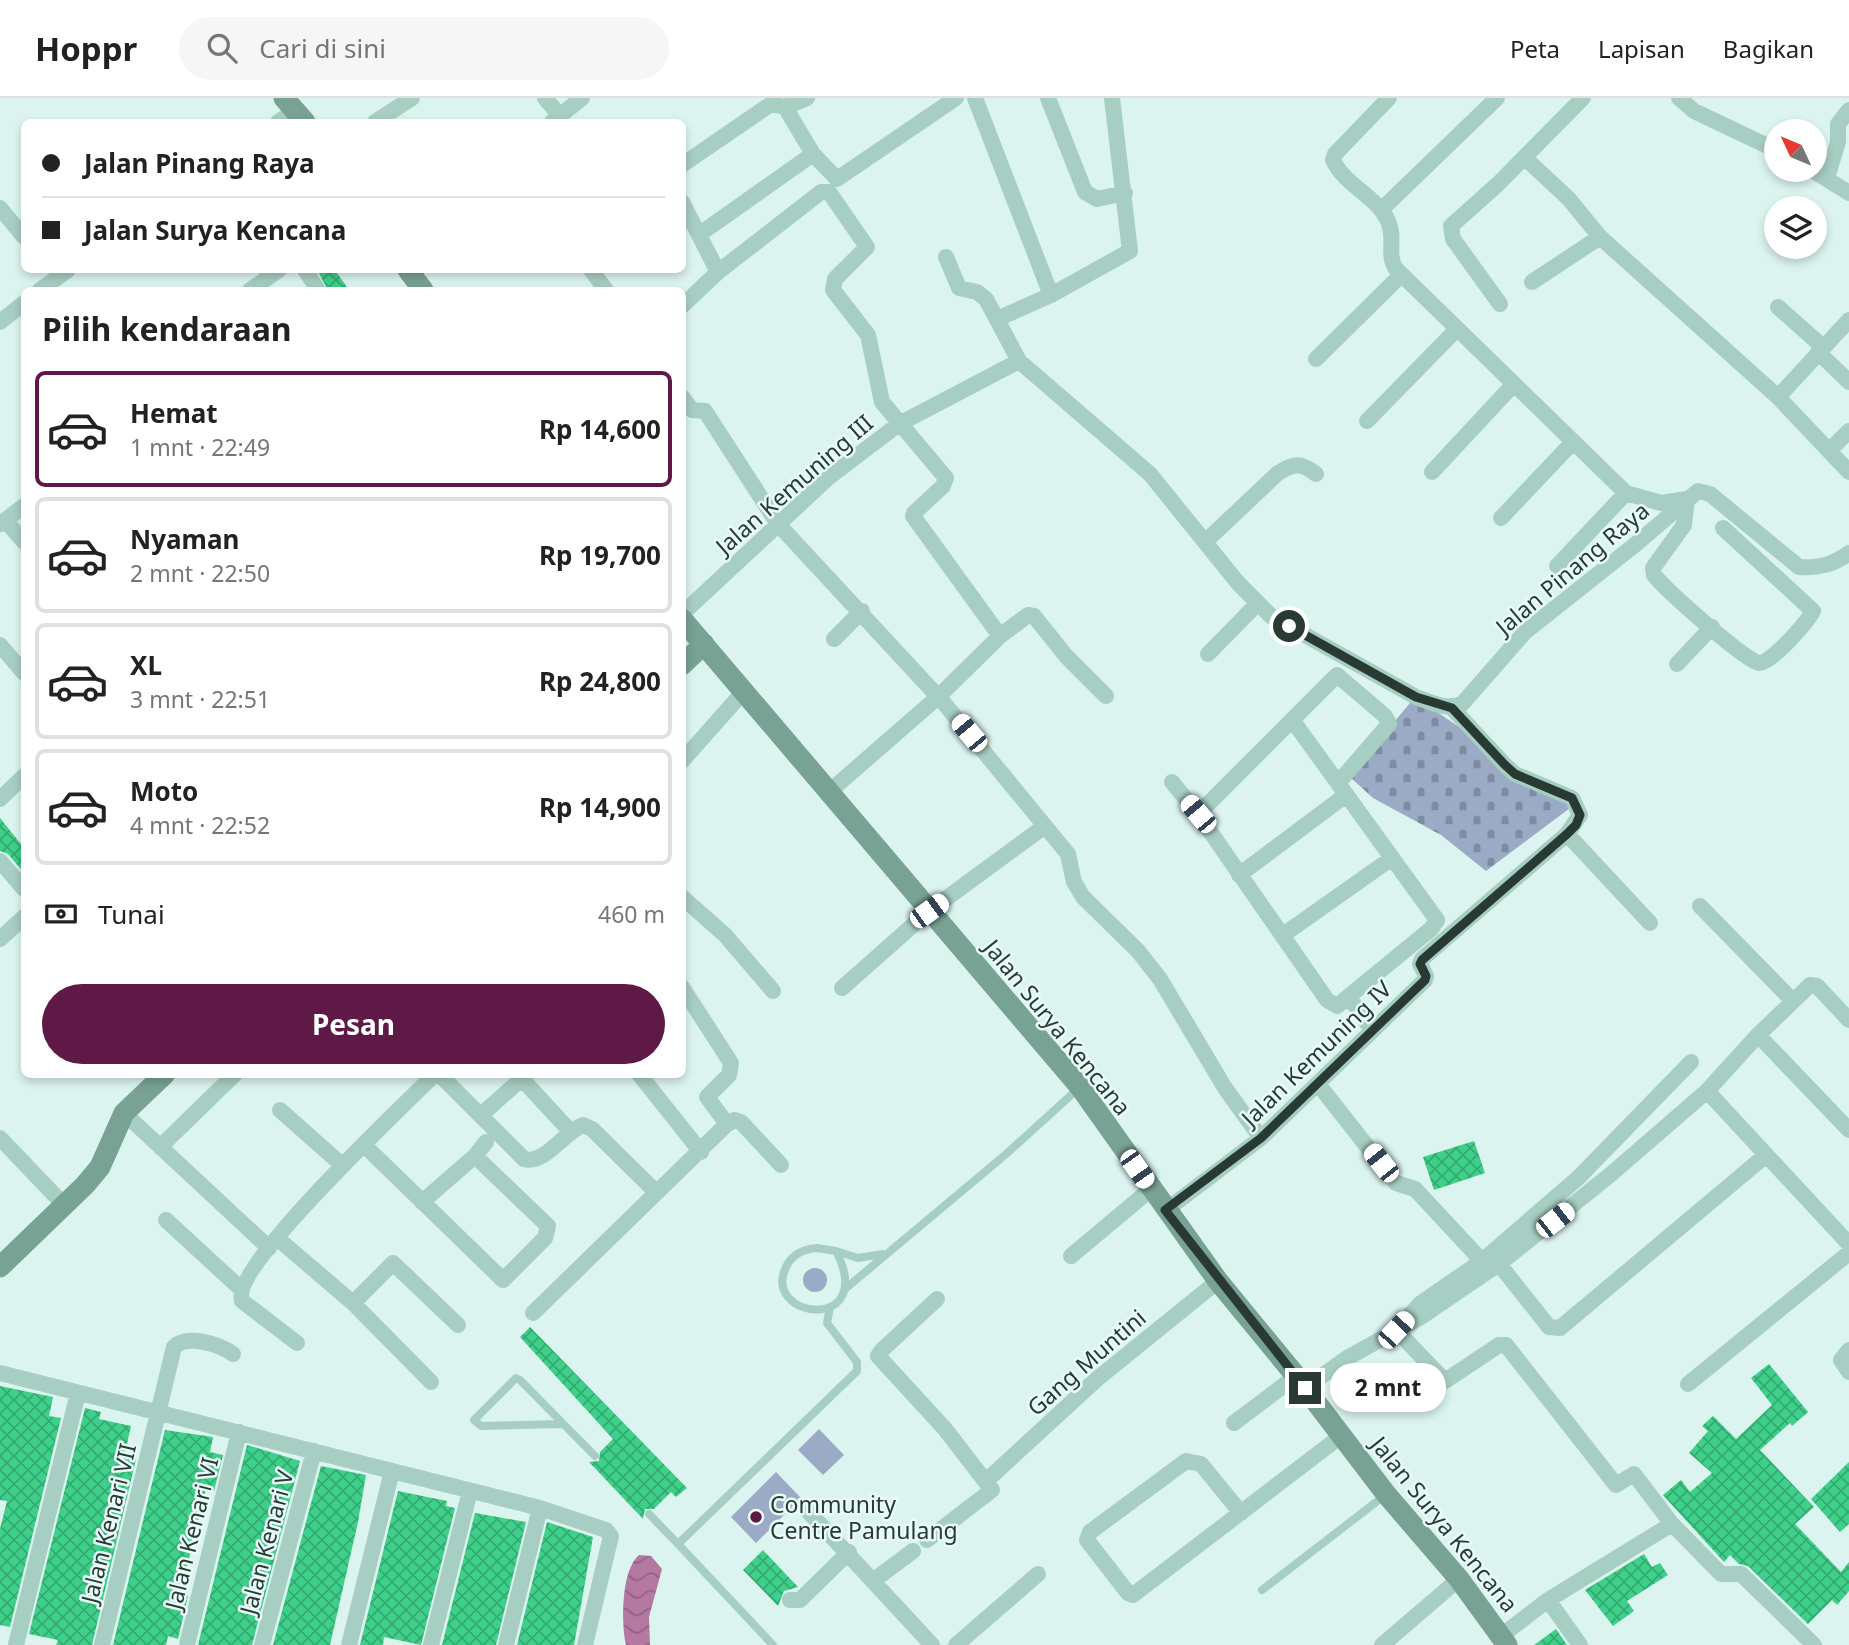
<!DOCTYPE html>
<html lang="id">
<meta charset="utf-8">
<style>
:root{--surface:#fff;--page:#f6f6f6;--text:#222;--muted:#767676;--line:#e0e0e0;--accent:#5f1947}
body{margin:0;font-family:"Noto Sans",sans-serif;background:var(--page);color:var(--text);height:100vh;display:flex;flex-direction:column;font-size:26px;white-space:nowrap}
*{box-sizing:border-box;margin:0}
p{font-size:23px;color:var(--muted)}
.icon{flex:none;width:38px;height:38px;fill:none;stroke:currentColor;stroke-width:2;stroke-linecap:round;stroke-linejoin:round}
.map{position:relative;flex:1;overflow:hidden}
.sheet{position:absolute;left:21px;top:189px;width:665px;height:791px;display:flex;flex-direction:column;background:var(--surface);border-radius:10px;box-shadow:0 4px 10px #0003}
.sheet>*{flex:none}
.guide{position:absolute;left:21px;top:21px;width:665px;height:154px;border-radius:10px;box-shadow:0 4px 10px #0003;display:grid;align-content:center;height:154px;padding:0 21px;background:var(--surface)}
.needle{width:46px;rotate:314deg}
.fabs{position:absolute;left:1764px;top:21px;display:grid;gap:14px}
.fabs a{display:grid;place-items:center;width:63px;height:63px;border-radius:50%;background:var(--surface);box-shadow:0 4px 10px #0003;font-size:35px}
.end{position:absolute;width:32px;height:32px;margin:-16px;border:9px solid #283a32;background:#fff;box-shadow:0 0 0 4px #fff}
.from{border-radius:50%}
.bubble{position:absolute;height:49px;border-radius:24px;background:var(--surface);box-shadow:0 4px 10px #0003;font-size:23px;font-weight:700;line-height:49px;text-align:center}
.car{position:absolute;width:21px;height:42px;margin:-21px -10px;border-radius:9px;box-shadow:0 0 5px 2px #0007;background:linear-gradient(#fff 24%,#345 0 40%,#fff 0 76%,#345 0 86%,#fff 0)}
.guide b{display:flex;align-items:center;gap:24px;height:66px;font-size:26px}
.guide b+b{border-top:2px solid var(--line)}
.guide i{width:18px;height:18px;background:var(--text)}
ul{padding:0;list-style:none}
li{display:flex;align-items:center;gap:21px;height:116px;margin:0 14px 10px;padding:0 7px;border:4px solid var(--line);border-radius:10px}
li div{flex:1}
li b{display:block;font-size:26px}
li em{font-style:normal;font-weight:700}
li.on{border-color:var(--accent)}
li>.icon{width:63px;height:63px;stroke-width:1.5}
h2{padding:0 21px;font-size:32px;line-height:84px}
.pay{display:flex;align-items:center;gap:18px;height:77px;padding:0 21px;font-size:26px}
.pay p{margin-inline-start:auto}
.action{display:flex;gap:14px;margin-top:auto;padding:14px 21px}
.action a{flex:1;height:80px;border-radius:42px;background:var(--accent);color:#fff;font-size:28px;font-weight:700;line-height:80px;text-align:center}
header{display:flex;align-items:center;gap:42px;box-sizing:border-box;height:98px;padding:0 35px;background:var(--surface);border-bottom:2px solid var(--line)}
header strong{font-size:33px}
nav{display:flex;gap:38px;margin-inline-start:auto;font-size:24px}
.search{width:490px;height:63px;background:var(--page);display:flex;align-items:center;gap:18px;box-sizing:border-box;padding:0 24px;border-radius:38px;color:var(--muted);font-size:26px}
.map>svg:first-child{display:block}
.green{fill:#9babc5}
.cemetery{fill:url(#cemetery-stones)}
.water{fill:url(#water-waves)}
.building{fill:url(#building-cross-hatch)}
.lines{fill:none;stroke-linecap:round;stroke-linejoin:round}
.lane{stroke:#a7cec3;stroke-width:8}
.street{stroke:#a7cec3;stroke-width:16}
.secondary{stroke:#78a293;stroke-width:21}
.route{stroke:#283a32;stroke-width:9}
.poi-dot{fill:#5f1947;stroke:#e9fbf8;stroke-width:2.5}
.labels{text-anchor:middle;dominant-baseline:central;stroke-width:5;stroke-linejoin:round;paint-order:stroke}
.street-label{font-size:23px;fill:#283a32;stroke:#e9fbf8}
.poi-label{font-size:23px;fill:#283a32;stroke:#e9fbf8;text-anchor:start}
</style>
<header>
<strong>Hoppr</strong>
<div class="search"><svg class="icon" aria-label="search" viewBox="0 0 24 24"><circle cx="10" cy="10" r="6"/><path d="M15 15l6 6"/></svg>Cari di sini</div>
<nav><a>Peta</a><a>Lapisan</a><a>Bagikan</a></nav>
</header>
<div class="map">
<svg width="1849" height="1547" viewBox="0 0 1849 1547">
<defs>
<pattern id="cemetery-stones" width="16" height="16" patternUnits="userSpaceOnUse" patternTransform="scale(1.75)"><rect width="16" height="16" fill="#9babc5"/><path d="M2 7V4a2 2 0 0 1 4 0v3zM10 15v-3a2 2 0 0 1 4 0v3z" fill="#7e8ca1"/></pattern>
<pattern id="water-waves" width="16" height="10" patternUnits="userSpaceOnUse" patternTransform="scale(1.75)"><rect width="16" height="10" fill="#b478a1"/><path d="M0 5q4-4 8 0t8 0" fill="none" stroke="#926384"/></pattern>
<pattern id="building-cross-hatch" width="8" height="8" patternUnits="userSpaceOnUse" patternTransform="scale(1.75)"><rect width="8" height="8" fill="#3ed08a"/><path d="M0 0l8 8M0 8l8-8" fill="none" stroke="#34aa71"/></pattern>
</defs>
<rect width="100%" height="100%" fill="#dcf4f0"/>
<path class="green" d="M803 1182a12 12 0 1 1 24 0a12 12 0 1 1-24 0Z
M819 1331 844 1357 823 1377 798 1352Z
M776 1374 801 1400 756 1445 731 1419Z"/>
<path class="cemetery" d="M1415 599 1574 707 1486 773 1441 737 1373 700 1349 678Z"/>
<path class="water" d="M639 1457 651 1458 662 1471 649 1519 650 1547H626C621 1525 621 1472 639 1457Z"/>
<path class="building" d="M317 172H335L349 192H328Z
M0 720 24 750V775L8 756 0 753Z
M1474 1043 1485 1075 1434 1092 1423 1059Z
M530 1229 687 1390 676 1399 671 1394 654 1411H645L643 1421 589 1364 599 1363 600 1354 613 1341 520 1239Z
M1769 1266 1808 1314 1792 1328 1790 1325 1760 1352 1814 1409 1795 1426 1841 1474 1849 1464V1493L1837 1507 1832 1502 1808 1526 1748 1468 1739 1466 1730 1457 1724 1464 1663 1397 1681 1382 1690 1394 1712 1375 1689 1355 1708 1333 1702 1328 1713 1318 1736 1341 1772 1307 1751 1280Z
M0 1288 53 1299 49 1318 61 1320 10 1529 0 1527V1431L7 1403 0 1402Z
M85 1310 101 1314 99 1321 131 1328 124 1359 136 1361 92 1547H56L58 1542 29 1536Z
M165 1332 213 1339 210 1354 223 1357 214 1393 206 1391 185 1478 181 1496 188 1498 178 1541 168 1538 166 1547H113Z
M247 1347 300 1363 252 1547H198Z
M1849 1364V1426L1840 1434 1811 1401Z
M321 1368 366 1377 358 1424 330 1547H273Z
M398 1393 447 1403 446 1408 455 1410 421 1547 384 1539 383 1547H360Z
M475 1415 526 1424 496 1547H442Z
M547 1424 593 1439 574 1547H517Z
M763 1452 798 1489 784 1493 778 1508 743 1472Z
M1644 1456 1652 1469 1660 1465 1668 1477 1627 1503 1634 1513 1613 1528 1585 1492Z
M1556 1531 1567 1547H1534Z"/>
<g class="lines">
<path class="lane" d="M817 1150 836 1153C878 1235 761 1222 786 1169 792 1156 804 1151 817 1150Z
M836 1153 858 1160 883 1156
M845 1191 1005 1057 1080 989
M563 1326 481 1328 474 1322 516 1280 520 1282 595 1358
M649 1416 678 1446 857 1273V1264L827 1225 830 1209
M678 1446 773 1547
M1262 1492 1384 1398"/>
<path class="street" d="M545 0 561 19
M975 0 1051 197
M1048 0 1085 94 1097 101 1125 95
M1389 0 1335 56 1333 62C1345 88 1377 98 1388 123 1396 140 1386 156 1396 171L1626 395 1661 405 1687 401
M1679 0 1694 13 1776 52
M785 9 813 56 837 81 956 0
M278 24 295 13
M375 24 412 0
M552 24 582 0
M1525 60 1569 101 1600 139 1778 299 1849 374
M682 67 771 6 785 9 807 0
M1812 72 1849 95
M1827 80 1838 44V26L1849 12
M682 104 718 174
M0 110 24 139
M1381 112 1497 0
M704 133 813 56
M946 159 959 190 977 194 986 201 1019 263 1150 376 1238 485 1271 518 1416 599C1432 605 1446 612 1462 606L1525 534 1636 446 1698 393 1710 396 1799 469C1819 470 1832 467 1849 455
M305 172 318 192
M591 172 606 192
M1532 184 1600 139
M40 192 68 172
M250 192 279 172
M1500 206 1453 141 1451 128 1498 86 1583 0
M682 208 718 174 821 94H829L867 149 835 181 833 192 868 237 882 304 946 380 943 388 914 415 913 418 1000 538
M1778 209 1823 249
M997 221 1051 197 1130 153 1112 0
M0 224 24 205
M1818 254 1849 284
M1316 261 1401 177
M682 299 692 312 705 313 778 426 943 604 1068 756 1074 784 1083 799 1138 853 1160 881 1225 990 1261 1040
M1778 299 1849 222
M1367 323 1456 232
M1829 353 1849 333
M1432 374 1513 287
M1687 401 1684 427 1653 470 1654 477C1665 491 1745 563 1759 565 1770 567 1808 523 1813 513L1723 430
M1501 420 1572 345
M5 422 24 444
M0 426 24 408
M1205 444 1278 375C1294 365 1301 364 1316 376
M1557 468 1626 395
M682 516 828 380 899 326 1019 263
M834 541 862 513
M0 547 24 575
M1208 556 1258 505
M1677 566 1712 529
M1452 610 1505 667 1515 676 1572 700 1580 717 1567 736 1650 825
M682 663 745 592
M1172 684 1198 716 1327 902 1337 908 1431 831 1437 822 1293 623
M830 693 938 599 1000 538 1028 517 1034 518 1066 558 1106 598
M0 701 24 678
M1198 716 1337 577 1385 618 1389 626 1338 685
M0 763 24 791
M1239 777 1346 697
M682 799 725 837 773 893
M1700 808 1792 902
M1283 837 1392 760
M0 841 24 819
M682 889 731 965 729 977 707 999 727 1026
M842 890 929 813 1045 728
M1349 899 1372 932
M1758 937 1849 1032
M439 976 524 1061C545 1067 564 1034 583 1027L592 1031 656 1094
M639 976 701 1054
M521 980 570 1033
M1318 986 1396 1085 1415 1091 1482 1163
M1707 993 1849 1146
M280 1012 342 1067
M124 1015 269 1150
M481 1017 527 976
M0 1040 64 1107
M364 1047 503 1182 545 1140 548 1128 475 1058
M160 1049 235 976
M422 1104 475 1058 486 1044
M1165 1113 1261 1040 1425 882 1426 878 1420 866 1422 861 1567 736
M166 1122 241 1191
M277 1140 353 1205 431 1284
M1071 1158 1151 1091
M1499 1166 1549 1229 1560 1230 1765 1058
M353 1205 393 1165 458 1227
M533 1215 727 1026 735 1022 741 1024 781 1067
M297 1245 242 1203C229 1171 406 1005 435 976
M1849 1252 1841 1262 1849 1274
M0 1275 540 1410 606 1432 611 1438 585 1547
M1688 1286 1849 1155
M1305 1290 1347 1260 1421 1219 1499 1166 1610 1077 1707 993 1758 937 1810 887 1817 888 1849 922
M1234 1325 1296 1278
M986 1383 1097 1281 1218 1183
M807 1412 932 1547
M1241 1415 1201 1366 1186 1363 1090 1434 1087 1442 1128 1495 1133 1497 1341 1338
M1672 1426 1634 1376 1616 1387 1506 1247H1499L1445 1283 1396 1232 1421 1205 1482 1163 1578 1080 1691 964
M927 1442 992 1392 945 1331 878 1258 882 1252 937 1201
M874 1482 913 1453
M790 1502H800L849 1454
M1548 1502 1580 1547
M1501 1538 1548 1502 1672 1426 1721 1476H1741L1814 1547
M16 1547 78 1295
M102 1547 174 1249C187 1236 219 1246 233 1256
M187 1547 239 1334
M262 1547 314 1353
M349 1547 392 1373
M431 1547 470 1393
M506 1547 540 1410
M956 1547 1038 1476
M1382 1547 1459 1481"/>
<path class="secondary" d="M284 0 305 24
M408 172 423 192
M682 521 1080 989 1218 1183 1296 1278 1386 1396 1459 1481 1507 1547
M682 567 704 546
M0 1169 85 1087 100 1069 124 1015 165 976"/>
</g>
<g class="lines">
<path class="route" d="M1289 528 1416 599 1452 610 1505 667 1515 676 1572 700 1580 717 1576 727 1567 736 1422 862 1420 866 1426 878 1425 882 1261 1040 1165 1112 1305 1290"/>
</g>
<circle class="poi-dot" cx="756" cy="1419" r="7"/>
<g class="labels">
<g class="street-label">
<text transform="translate(794 386) rotate(-41)">Jalan Kemuning III</text>
<text transform="translate(1572 470) rotate(-40)">Jalan Pinang Raya</text>
<text transform="translate(1058 929) rotate(51)">Jalan Surya Kencana</text>
<text transform="translate(1316 955) rotate(-44)">Jalan Kemuning IV</text>
<text transform="translate(1086 1264) rotate(-41)">Gang Muntini</text>
<text transform="translate(108 1425) rotate(-76)">Jalan Kenari VII</text>
<text transform="translate(1445 1426) rotate(51)">Jalan Surya Kencana</text>
<text transform="translate(191 1435) rotate(-76)">Jalan Kenari VI</text>
<text transform="translate(266 1444) rotate(-75)">Jalan Kenari V</text>
</g>
<g class="poi-label">
<text x="770" y="1406">Community<tspan x="770" dy="26">Centre Pamulang</tspan></text>
</g>
</g>
</svg>
<div class="fabs">
<a><svg class="needle" viewBox="-14 -14 28 28"><path d="M0-13l5 13h-10z" fill="#e53935"/><path d="M0 13l5-13h-10z" fill="#767676"/></svg></a>
<a><svg class="icon" aria-label="layers" viewBox="0 0 24 24"><path d="M12 4l9 5-9 5-9-5zM3 14l9 5 9-5"/></svg></a>
</div>
<i class="end from" style="left:1289px;top:528px"></i>
<i class="end" style="left:1305px;top:1290px"></i>
<div class="bubble" style="left:1330px;top:1265px;width:116px">2 mnt</div>
<i class="car" style="left:969px;top:635px;rotate:320deg"></i>
<i class="car" style="left:1198px;top:716px;rotate:320deg"></i>
<i class="car" style="left:929px;top:813px;rotate:54deg"></i>
<i class="car" style="left:1381px;top:1065px;rotate:322deg"></i>
<i class="car" style="left:1137px;top:1071px;rotate:145deg"></i>
<i class="car" style="left:1555px;top:1122px;rotate:52deg"></i>
<i class="car" style="left:1396px;top:1232px;rotate:43deg"></i>
<div class="guide">
<b><i class="from"></i>Jalan Pinang Raya</b>
<b><i></i>Jalan Surya Kencana</b>
</div>
<section class="sheet">
<h2>Pilih kendaraan</h2>
<ul>
<li class="on"><svg class="icon" aria-label="car" viewBox="0 0 24 24"><path d="M5 17H2v-5l4-1 3-4h7l3 4 3 1v5h-3M9 17h6M6 11h13"/><circle cx="7" cy="17" r="2"/><circle cx="17" cy="17" r="2"/></svg><div><b>Hemat</b><p>1 mnt · 22:49</p></div><em>Rp 14,600</em></li>
<li><svg class="icon" aria-label="car" viewBox="0 0 24 24"><path d="M5 17H2v-5l4-1 3-4h7l3 4 3 1v5h-3M9 17h6M6 11h13"/><circle cx="7" cy="17" r="2"/><circle cx="17" cy="17" r="2"/></svg><div><b>Nyaman</b><p>2 mnt · 22:50</p></div><em>Rp 19,700</em></li>
<li><svg class="icon" aria-label="car" viewBox="0 0 24 24"><path d="M5 17H2v-5l4-1 3-4h7l3 4 3 1v5h-3M9 17h6M6 11h13"/><circle cx="7" cy="17" r="2"/><circle cx="17" cy="17" r="2"/></svg><div><b>XL</b><p>3 mnt · 22:51</p></div><em>Rp 24,800</em></li>
<li><svg class="icon" aria-label="car" viewBox="0 0 24 24"><path d="M5 17H2v-5l4-1 3-4h7l3 4 3 1v5h-3M9 17h6M6 11h13"/><circle cx="7" cy="17" r="2"/><circle cx="17" cy="17" r="2"/></svg><div><b>Moto</b><p>4 mnt · 22:52</p></div><em>Rp 14,900</em></li>
</ul>
<div class="pay"><svg class="icon" aria-label="cash" viewBox="0 0 24 24"><path d="M3 7h18v10H3z"/><circle cx="12" cy="12" r="2"/></svg>Tunai<p>460 m</p></div>
<div class="action"><a>Pesan</a></div>
</section>
</div>
